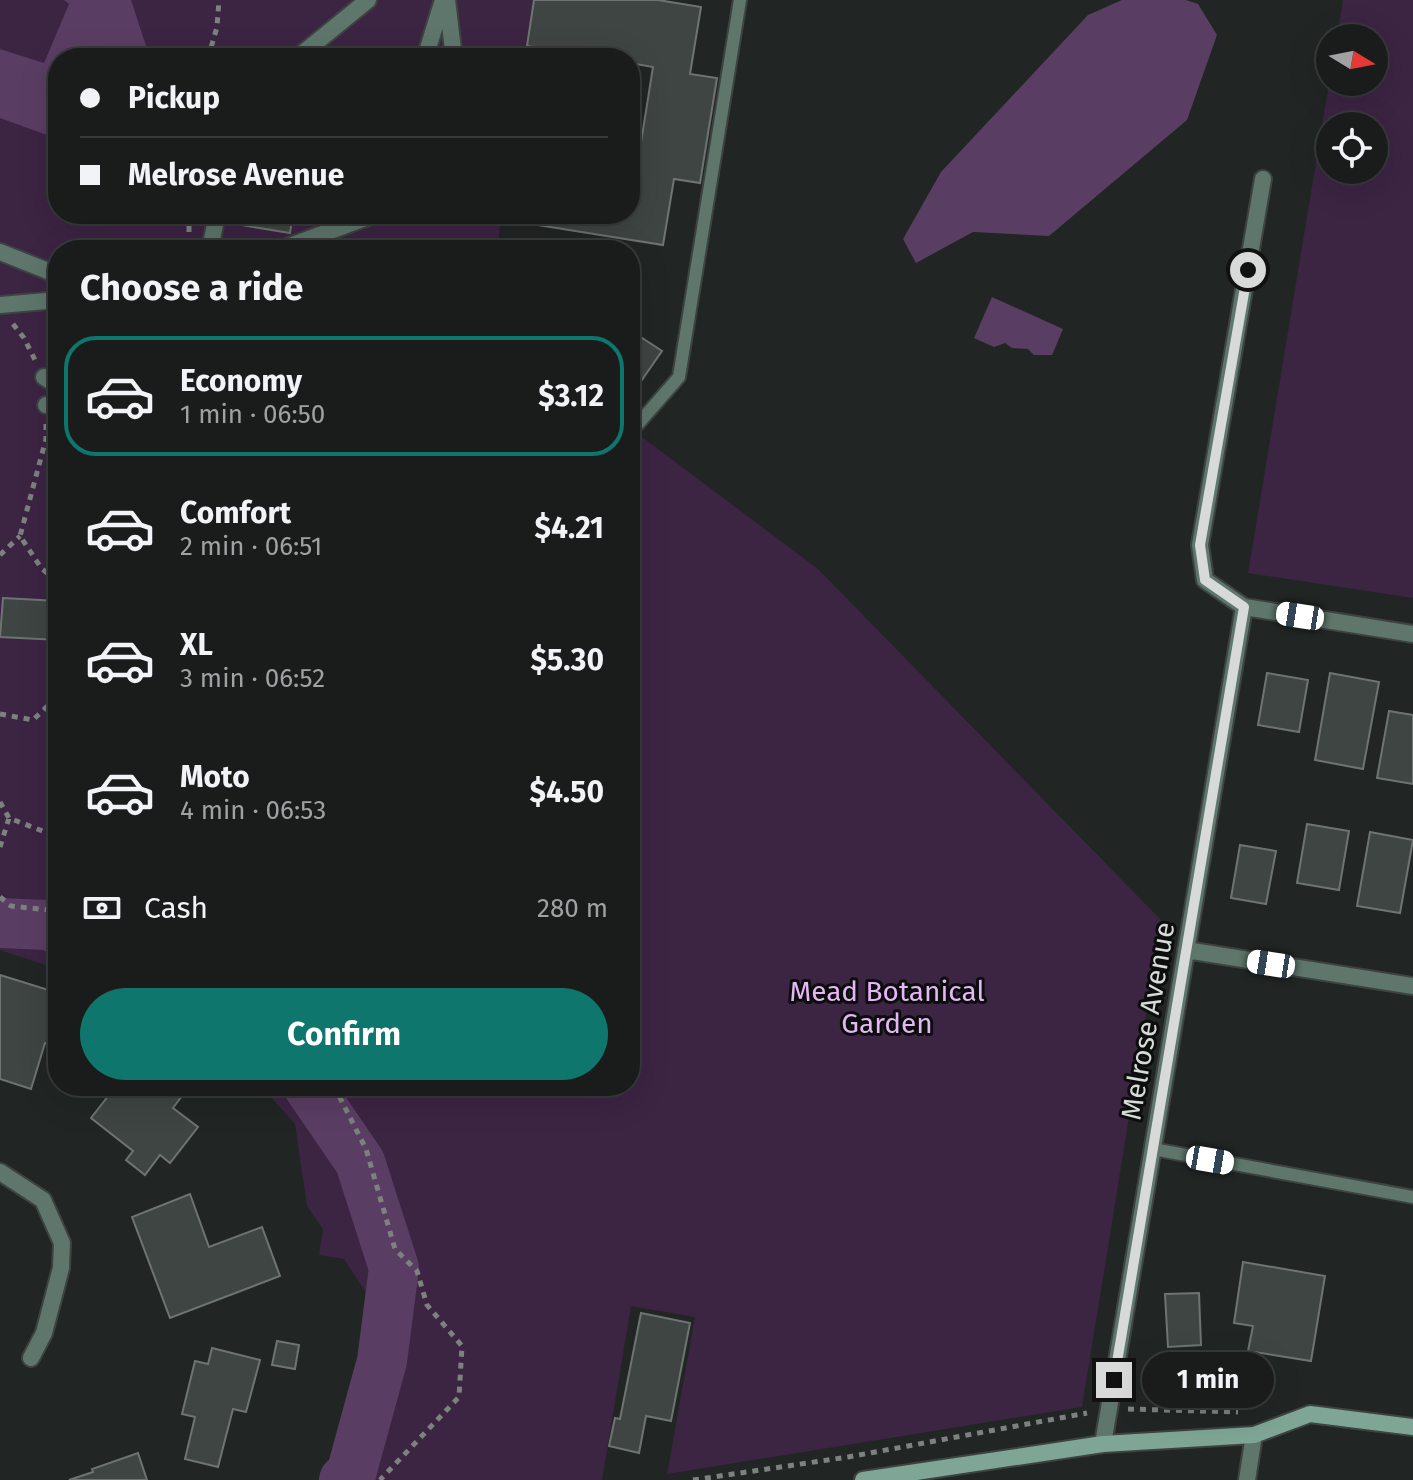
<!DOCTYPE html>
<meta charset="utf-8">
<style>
:root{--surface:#191c1b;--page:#222524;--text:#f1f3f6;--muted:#9fa1a3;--line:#373a3a;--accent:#0f766e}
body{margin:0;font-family:"Fira Sans",sans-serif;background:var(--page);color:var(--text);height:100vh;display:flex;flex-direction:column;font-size:30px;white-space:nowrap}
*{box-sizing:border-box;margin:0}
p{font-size:26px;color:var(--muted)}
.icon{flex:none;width:44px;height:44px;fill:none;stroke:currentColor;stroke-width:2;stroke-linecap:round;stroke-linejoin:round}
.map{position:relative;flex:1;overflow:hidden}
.side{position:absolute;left:48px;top:240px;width:592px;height:856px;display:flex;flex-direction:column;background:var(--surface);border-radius:32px;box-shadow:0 8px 32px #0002,0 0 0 2px var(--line)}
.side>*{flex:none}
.hud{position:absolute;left:48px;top:48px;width:592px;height:176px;border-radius:32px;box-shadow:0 8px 32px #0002,0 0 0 2px var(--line);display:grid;align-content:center;height:176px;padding:0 32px;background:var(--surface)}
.needle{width:52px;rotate:100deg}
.fabs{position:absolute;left:1316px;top:24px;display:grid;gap:16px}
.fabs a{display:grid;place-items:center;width:72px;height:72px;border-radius:50%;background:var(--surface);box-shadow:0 8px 32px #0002,0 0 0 2px var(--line);font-size:40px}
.end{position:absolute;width:36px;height:36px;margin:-18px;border:10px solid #d7dad9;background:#111;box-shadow:0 0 0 4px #111}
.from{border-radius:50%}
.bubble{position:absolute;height:56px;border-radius:28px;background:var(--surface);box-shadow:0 8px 32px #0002,0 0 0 2px var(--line);font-size:26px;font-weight:700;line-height:56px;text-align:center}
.car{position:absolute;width:24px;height:48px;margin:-24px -12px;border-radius:10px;box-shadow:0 0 6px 2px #0007;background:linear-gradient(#fff 24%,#345 0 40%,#fff 0 76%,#345 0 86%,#fff 0)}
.hud b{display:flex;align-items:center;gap:28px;height:76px;font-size:30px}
.hud b+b{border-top:2px solid var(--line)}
.hud i{width:20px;height:20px;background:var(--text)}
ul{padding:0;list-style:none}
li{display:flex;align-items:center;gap:24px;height:120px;margin:0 16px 12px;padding:0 16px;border:4px solid transparent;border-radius:32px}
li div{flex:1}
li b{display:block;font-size:30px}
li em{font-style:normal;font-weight:700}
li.current{border-color:var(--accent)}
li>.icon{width:72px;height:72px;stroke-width:1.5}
h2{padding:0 32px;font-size:36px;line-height:96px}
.pay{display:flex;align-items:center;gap:20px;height:88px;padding:0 32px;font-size:30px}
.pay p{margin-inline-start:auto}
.cta{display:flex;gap:16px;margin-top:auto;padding:16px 32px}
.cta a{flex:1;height:92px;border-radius:48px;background:var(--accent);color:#fff;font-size:32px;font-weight:700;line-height:92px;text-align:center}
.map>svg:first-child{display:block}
.green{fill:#3c2443;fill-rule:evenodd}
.water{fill:#5a3d63}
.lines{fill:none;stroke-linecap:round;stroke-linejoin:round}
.river{stroke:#5a3d63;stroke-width:50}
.building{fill:#3f4542;stroke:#6e7471;stroke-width:2}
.lane-casing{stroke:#3e4341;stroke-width:16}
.street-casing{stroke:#3e4341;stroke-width:20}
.secondary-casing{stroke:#3e4341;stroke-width:20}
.path{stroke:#7d8180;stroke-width:5;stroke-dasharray:6 6;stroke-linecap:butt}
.lane{stroke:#5e766c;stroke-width:12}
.street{stroke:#5e766c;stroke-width:16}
.secondary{stroke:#7ea595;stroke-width:16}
.route{stroke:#d7dad9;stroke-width:10}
.labels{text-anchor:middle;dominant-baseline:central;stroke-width:6;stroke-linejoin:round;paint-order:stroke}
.park-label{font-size:28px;fill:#e5b5f5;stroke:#0c0e0d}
.street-label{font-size:28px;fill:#d7dad9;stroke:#0c0e0d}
</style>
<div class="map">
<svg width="1413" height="1480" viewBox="0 0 1413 1480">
<rect width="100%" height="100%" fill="#212624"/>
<path class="green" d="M0 0H536L527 58H58V214H502L497 250H58V969L0 950Z
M1343 0H1413V598L1248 573 1330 78V82H1374V38H1337ZM1374 126V170H1330V126Z
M630 428 818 569 1161 920 1082 1407 667 1474 695 1317 631 1306 602 1480H325L337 1467 360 1407 372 1355 365 1291 344 1259 319 1255 323 1229 307 1206 295 1124 261 1086H630Z"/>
<path class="water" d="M64 0H131L150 58H58V133L47 135 0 118V49L44 63 69 4Z
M1122 0H1186L1198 4 1217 35 1187 120 1049 236 973 232 916 263 903 239 941 172 1088 15Z
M992 297 1063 329 1052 355H1034L1028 349 1012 348 1005 343 994 347 974 338Z"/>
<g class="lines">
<path class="river" d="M0 923 47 925 58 929
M308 1086 360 1162 394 1268 382 1361 351 1474 344 1480"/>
</g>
<path class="building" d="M534 0H658L701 7 690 74 717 78 700 183 674 179 663 245 500 219 501 214H630V173L636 174 653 67 630 63V58H599L527 46Z
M242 214H293L290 233 241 225Z
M630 330 662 351 630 397Z
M3 598 58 601V640L0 637Z
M1267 673 1308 680 1299 732 1258 725Z
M1330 673 1379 682 1363 769 1315 760Z
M1389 711 1413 715V784L1377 778Z
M1307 824 1349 831 1339 890 1297 883Z
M1370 832 1413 840 1400 913 1357 906Z
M1240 845 1276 851 1266 904 1231 898Z
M0 975 58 993V1047L45 1043 31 1089 0 1079Z
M116 1086H177L185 1092 173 1108 198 1127 170 1163 160 1155 145 1175 126 1160 133 1151 91 1118Z
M190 1194 209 1247 262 1227 280 1276 170 1318 132 1217Z
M1243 1262 1325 1276 1311 1361 1248 1351 1253 1326 1234 1323Z
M1199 1293 1201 1345 1168 1347 1165 1294Z
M641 1313 690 1323 671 1421 646 1416 639 1453 609 1446 615 1418 620 1419Z
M277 1341 299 1345 295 1369 272 1365Z
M212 1348 260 1360 246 1412 233 1409 218 1467 185 1459 195 1417 182 1414 195 1361 208 1364Z
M138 1453 147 1480H69L93 1472 92 1469Z"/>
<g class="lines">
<defs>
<path id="lane" d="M638 424 679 377 740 0
M1153 1149 1413 1197"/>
<path id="street" d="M447 0 454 58
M297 58 368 0
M425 58 443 0
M1263 179 1200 545 1205 580 1244 607 1413 634
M210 250 217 214
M279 250 376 214
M0 252 58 275
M0 305 58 300
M44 377 58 386
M46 405 58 406
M1186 950 1413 986
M0 1172 43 1200 62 1243 61 1268 44 1333 31 1358
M1103 1444 1244 607
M1247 1480 1254 1435"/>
<path id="secondary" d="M863 1480 1103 1444 1254 1435 1310 1414 1413 1427"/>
</defs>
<use href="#lane" class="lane-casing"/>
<use href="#street" class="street-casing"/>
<use href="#secondary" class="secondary-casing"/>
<path class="path" d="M208 58 217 27 219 0
M189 214V233
M13 324 24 338 35 360
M46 424V439L20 536 42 569 58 581
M0 555 20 536
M0 714 33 720 58 696
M0 802 9 818 58 837
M0 847 9 818
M0 897 11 906 58 911
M334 1086 366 1149 395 1249 417 1271 427 1305 462 1346 459 1397 380 1480
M1128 1409 1238 1412
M693 1480 848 1457 1087 1413"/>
<use href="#lane" class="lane"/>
<use href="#street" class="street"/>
<use href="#secondary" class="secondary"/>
</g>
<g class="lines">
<path class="route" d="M1114 1380 1244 607 1205 580 1200 545 1248 270"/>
</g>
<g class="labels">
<g class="park-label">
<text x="887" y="991">Mead Botanical<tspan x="887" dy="32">Garden</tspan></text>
</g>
<g class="street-label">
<text transform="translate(1148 1021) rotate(-80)">Melrose Avenue</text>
</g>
</g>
</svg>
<div class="fabs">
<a><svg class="needle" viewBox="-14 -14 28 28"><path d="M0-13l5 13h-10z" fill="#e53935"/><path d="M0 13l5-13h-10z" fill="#9fa1a3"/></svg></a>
<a><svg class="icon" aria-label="locate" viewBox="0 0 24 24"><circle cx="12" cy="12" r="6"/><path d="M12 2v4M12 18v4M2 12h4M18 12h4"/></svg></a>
</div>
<i class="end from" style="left:1248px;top:270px"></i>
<i class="end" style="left:1114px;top:1380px"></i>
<div class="bubble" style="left:1142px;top:1352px;width:132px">1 min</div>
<i class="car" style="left:1300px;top:616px;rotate:279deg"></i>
<i class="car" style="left:1271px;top:964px;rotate:279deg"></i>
<i class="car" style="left:1210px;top:1160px;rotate:100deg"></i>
<div class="hud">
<b><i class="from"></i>Pickup</b>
<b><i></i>Melrose Avenue</b>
</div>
<section class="side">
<h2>Choose a ride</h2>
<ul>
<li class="current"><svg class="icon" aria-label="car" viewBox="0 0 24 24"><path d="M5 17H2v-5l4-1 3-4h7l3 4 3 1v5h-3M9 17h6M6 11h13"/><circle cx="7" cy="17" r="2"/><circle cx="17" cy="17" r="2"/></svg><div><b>Economy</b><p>1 min · 06:50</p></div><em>$3.12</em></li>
<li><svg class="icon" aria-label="car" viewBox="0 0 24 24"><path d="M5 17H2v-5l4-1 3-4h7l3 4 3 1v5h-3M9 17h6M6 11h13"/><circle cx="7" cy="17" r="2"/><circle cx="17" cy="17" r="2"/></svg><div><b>Comfort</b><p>2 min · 06:51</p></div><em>$4.21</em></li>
<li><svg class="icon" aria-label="car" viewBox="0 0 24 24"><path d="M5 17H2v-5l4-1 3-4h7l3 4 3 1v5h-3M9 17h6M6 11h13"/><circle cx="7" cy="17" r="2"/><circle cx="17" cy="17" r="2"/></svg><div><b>XL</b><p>3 min · 06:52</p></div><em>$5.30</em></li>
<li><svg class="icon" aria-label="car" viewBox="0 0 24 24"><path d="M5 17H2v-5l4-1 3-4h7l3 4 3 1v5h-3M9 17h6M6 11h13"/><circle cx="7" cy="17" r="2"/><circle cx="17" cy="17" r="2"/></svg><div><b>Moto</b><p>4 min · 06:53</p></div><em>$4.50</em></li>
</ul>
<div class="pay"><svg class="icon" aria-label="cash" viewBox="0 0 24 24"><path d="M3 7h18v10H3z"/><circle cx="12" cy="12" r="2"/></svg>Cash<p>280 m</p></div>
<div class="cta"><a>Confirm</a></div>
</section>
</div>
